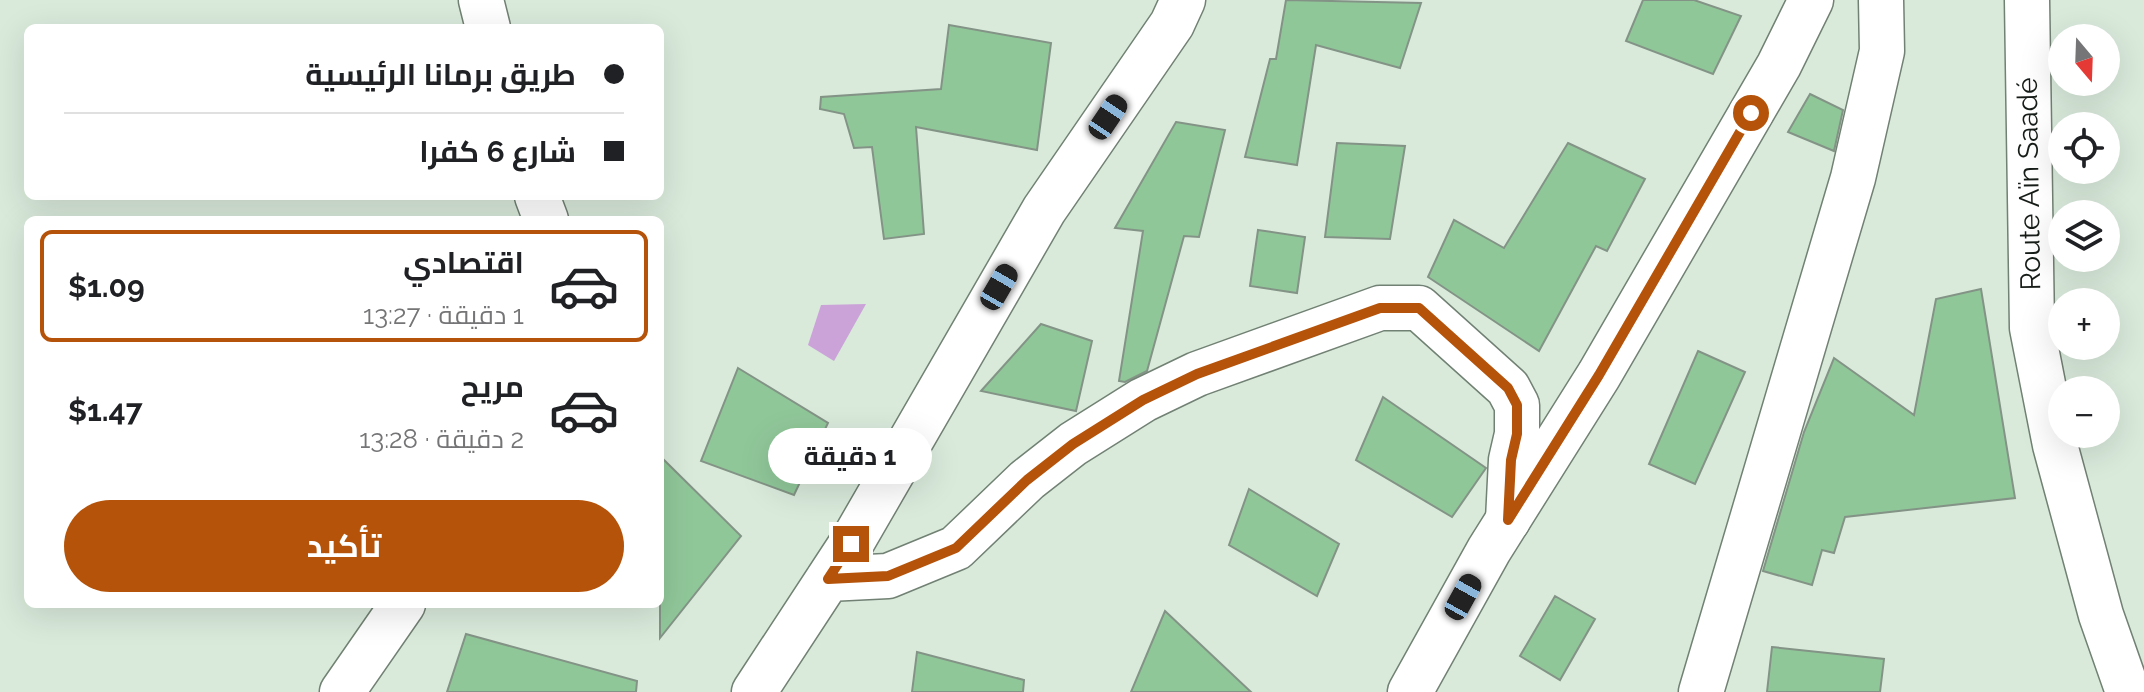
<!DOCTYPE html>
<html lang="ar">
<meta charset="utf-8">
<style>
:root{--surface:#fff;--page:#f2f2f2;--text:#202124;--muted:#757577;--line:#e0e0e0;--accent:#b45309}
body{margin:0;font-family:Raleway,Cairo,sans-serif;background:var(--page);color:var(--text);direction:rtl;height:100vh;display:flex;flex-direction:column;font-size:30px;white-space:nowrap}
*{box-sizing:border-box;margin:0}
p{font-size:26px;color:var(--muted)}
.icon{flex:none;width:44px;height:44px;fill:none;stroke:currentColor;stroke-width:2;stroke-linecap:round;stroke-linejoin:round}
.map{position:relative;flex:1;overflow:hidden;direction:ltr}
.drawer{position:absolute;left:24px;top:216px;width:640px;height:392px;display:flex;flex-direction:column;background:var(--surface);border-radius:12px;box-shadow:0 8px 32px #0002;direction:rtl}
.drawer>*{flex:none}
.top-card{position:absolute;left:24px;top:24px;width:640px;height:176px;border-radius:12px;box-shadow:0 8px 32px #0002;direction:rtl;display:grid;align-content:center;height:176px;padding:0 40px;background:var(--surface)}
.needle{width:52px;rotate:161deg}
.controls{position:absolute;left:2048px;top:24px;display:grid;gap:16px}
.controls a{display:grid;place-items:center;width:72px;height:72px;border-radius:50%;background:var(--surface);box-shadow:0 8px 32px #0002;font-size:40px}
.end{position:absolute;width:36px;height:36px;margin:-18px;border:10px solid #b45309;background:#fff;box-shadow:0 0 0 4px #fff}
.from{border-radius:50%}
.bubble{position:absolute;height:56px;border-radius:28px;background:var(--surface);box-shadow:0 8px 32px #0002;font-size:26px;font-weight:700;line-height:56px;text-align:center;direction:rtl}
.car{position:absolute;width:24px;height:48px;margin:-24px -12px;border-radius:10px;box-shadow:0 0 6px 2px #0007;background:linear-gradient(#222 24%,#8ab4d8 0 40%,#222 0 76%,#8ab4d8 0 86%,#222 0)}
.top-card b{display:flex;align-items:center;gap:28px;height:76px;font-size:30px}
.top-card b+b{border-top:2px solid var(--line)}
.top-card i{width:20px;height:20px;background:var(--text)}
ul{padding:14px 0 0;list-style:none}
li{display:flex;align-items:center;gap:24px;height:112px;margin:0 16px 12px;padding:0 24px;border:4px solid transparent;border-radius:12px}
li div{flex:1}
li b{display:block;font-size:30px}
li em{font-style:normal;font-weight:700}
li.on{border-color:var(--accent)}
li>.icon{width:72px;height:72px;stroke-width:1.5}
.button{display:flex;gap:16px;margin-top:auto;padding:16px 40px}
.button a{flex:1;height:92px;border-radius:48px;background:var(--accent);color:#fff;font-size:32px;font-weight:700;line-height:92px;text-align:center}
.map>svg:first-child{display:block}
.water{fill:#cba3d9}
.building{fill:#90c799;stroke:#839486;stroke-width:2}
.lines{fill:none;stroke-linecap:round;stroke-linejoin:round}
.minor-casing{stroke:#718173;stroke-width:47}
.major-casing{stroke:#718173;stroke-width:47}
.minor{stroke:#fff;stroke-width:44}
.major{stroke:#fff;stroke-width:44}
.route{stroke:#b45309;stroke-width:10}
.labels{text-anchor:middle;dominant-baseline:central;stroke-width:7;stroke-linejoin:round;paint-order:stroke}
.street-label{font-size:28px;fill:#161c17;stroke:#fff}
</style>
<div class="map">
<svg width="2144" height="692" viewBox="0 0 2144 692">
<rect width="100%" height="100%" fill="#d9eadb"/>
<path class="water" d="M866 304 834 361 808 345 821 305Z"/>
<path class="building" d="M1286 0 1421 3 1400 68 1316 45 1297 165 1245 157 1270 59H1276Z
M1643 0H1694L1741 16 1713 74 1626 41Z
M949 25 1051 43 1037 150 916 127 924 234 884 239 872 147 854 148 844 114 820 109 821 97 941 89Z
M1810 94 1843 110 1834 151 1788 132Z
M1176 122 1225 130 1199 237 1184 236 1147 371 1125 382 1119 381 1143 231 1115 228Z
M1337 143 1405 146 1390 239 1325 237Z
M1568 143 1645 179 1607 251 1596 246 1539 351 1428 277 1454 220 1504 248Z
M1258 230 1305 237 1297 293 1250 286Z
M1981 289 2015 498 1845 517 1834 553 1822 550 1812 585 1763 571 1804 432 1834 358 1914 415 1936 299Z
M1041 324 1092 341 1076 411 981 391Z
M1698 351 1745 372 1695 484 1649 464Z
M738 368 828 423 794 495 701 461Z
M1383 397 1486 468 1452 517 1356 460Z
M660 456 741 536 660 638Z
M1249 489 1339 544 1317 596 1229 545Z
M1555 596 1595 619 1560 680 1520 656Z
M1165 611 1251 692H1131Z
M466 634 637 681 636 692H447Z
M1772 647 1884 659 1880 692H1767Z
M917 652 1024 680 1023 692H912Z"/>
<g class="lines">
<defs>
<path id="minor" d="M481 0 488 28
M2027 0 2032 328 2055 445 2101 615 2128 692
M537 196 546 220
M828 579 888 576 956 548 1027 480 1073 444 1143 400 1197 374 1380 308H1419L1508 388 1517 405V434L1511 460 1508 520
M342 692 403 604
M754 692 851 544 1044 210 1172 24 1183 0
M1701 692 1853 178 1882 51 1881 0"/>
<path id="major" d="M1410 692 1489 550 1599 375 1779 65 1811 0"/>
</defs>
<use href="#minor" class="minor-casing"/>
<use href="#major" class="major-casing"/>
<use href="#minor" class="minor"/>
<use href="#major" class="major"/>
</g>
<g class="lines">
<path class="route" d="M851 544 828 579 888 576 956 548 1027 480 1073 444 1143 400 1197 374 1380 308H1419L1508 388 1517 405V434L1511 460 1508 520 1599 375 1751 113"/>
</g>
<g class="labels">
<g class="street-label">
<text transform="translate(2029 184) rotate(-91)">Route Aïn Saadé</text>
</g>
</g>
</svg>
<div class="controls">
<a><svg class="needle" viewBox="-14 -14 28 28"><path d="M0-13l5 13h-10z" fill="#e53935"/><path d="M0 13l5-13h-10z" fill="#757577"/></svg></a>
<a><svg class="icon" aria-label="locate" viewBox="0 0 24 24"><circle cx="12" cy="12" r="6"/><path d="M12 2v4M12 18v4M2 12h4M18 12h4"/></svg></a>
<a><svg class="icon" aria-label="layers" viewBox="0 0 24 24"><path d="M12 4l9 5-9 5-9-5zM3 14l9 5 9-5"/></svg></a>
<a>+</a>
<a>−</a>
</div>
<i class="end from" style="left:1751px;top:113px"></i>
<i class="end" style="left:851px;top:544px"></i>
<div class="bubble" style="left:768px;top:428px;width:164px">1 دقيقة</div>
<i class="car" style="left:1108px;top:117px;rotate:34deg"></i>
<i class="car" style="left:999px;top:287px;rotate:30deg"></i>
<i class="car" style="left:1463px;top:597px;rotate:29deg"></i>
<div class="top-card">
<b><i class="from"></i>طريق برمانا الرئيسية</b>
<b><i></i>شارع 6 كفرا</b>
</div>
<section class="drawer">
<ul>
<li class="on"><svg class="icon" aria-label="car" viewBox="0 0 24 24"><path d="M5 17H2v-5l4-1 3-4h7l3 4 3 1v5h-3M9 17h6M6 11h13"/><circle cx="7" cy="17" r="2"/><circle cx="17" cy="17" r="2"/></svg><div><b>اقتصادي</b><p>1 دقيقة · 13:27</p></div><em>$1.09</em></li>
<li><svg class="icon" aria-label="car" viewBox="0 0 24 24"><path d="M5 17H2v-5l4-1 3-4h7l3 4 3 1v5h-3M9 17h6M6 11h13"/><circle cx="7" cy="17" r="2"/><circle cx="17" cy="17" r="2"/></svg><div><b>مريح</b><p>2 دقيقة · 13:28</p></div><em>$1.47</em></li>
</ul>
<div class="button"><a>تأكيد</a></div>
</section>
</div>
